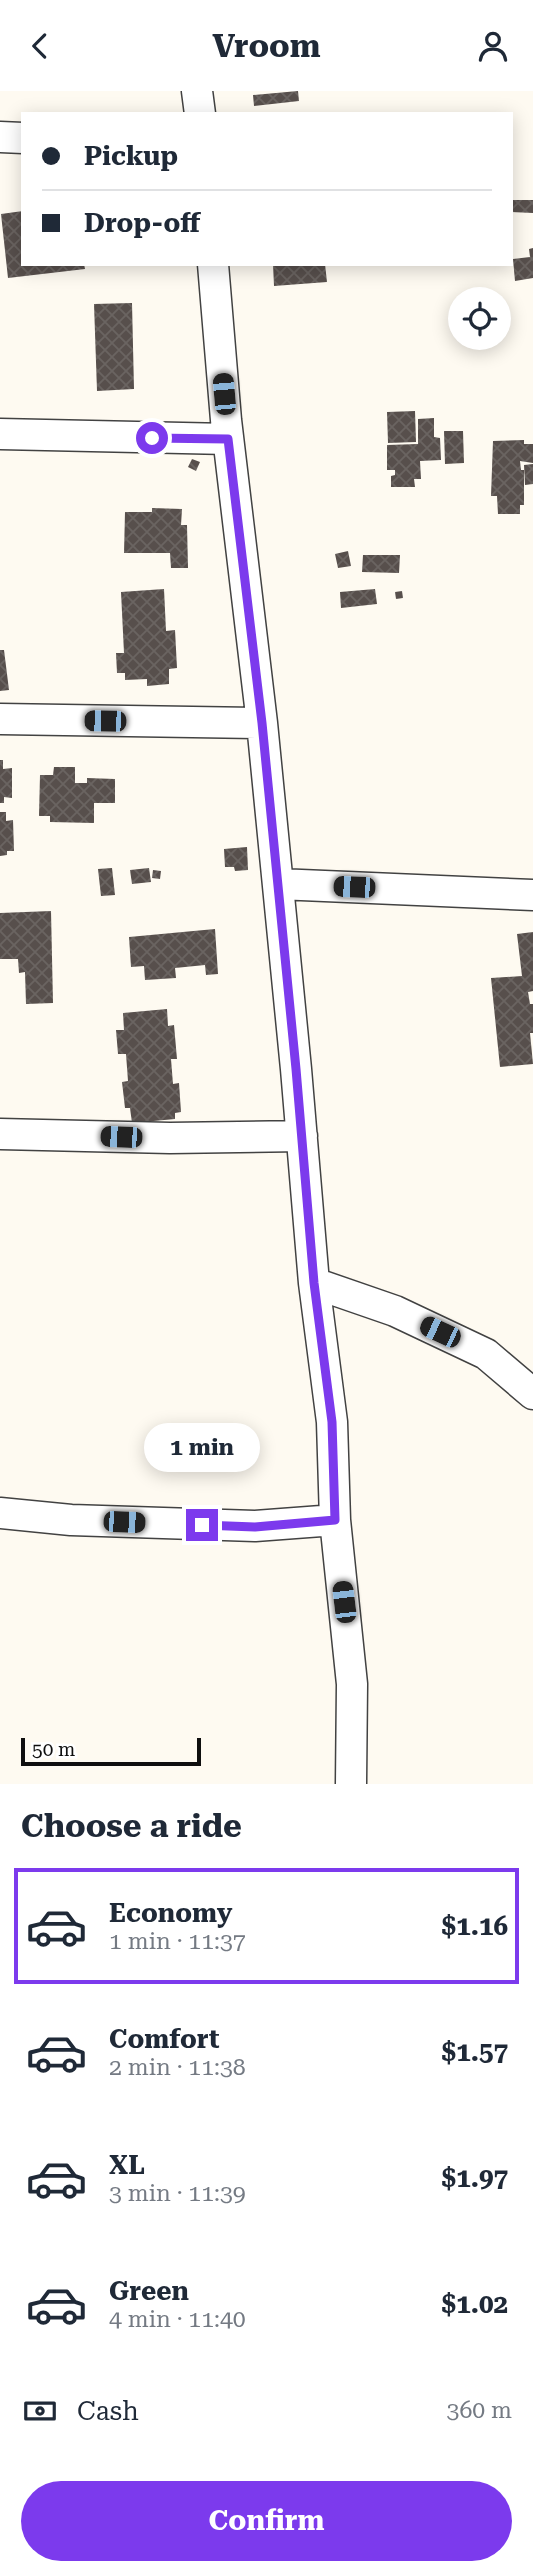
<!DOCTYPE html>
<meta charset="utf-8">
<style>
:root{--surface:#fff;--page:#f2f2f3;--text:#1f2937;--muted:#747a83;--line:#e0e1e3;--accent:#7c3aed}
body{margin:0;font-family:"Roboto Serif",serif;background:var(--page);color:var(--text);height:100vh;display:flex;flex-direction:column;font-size:26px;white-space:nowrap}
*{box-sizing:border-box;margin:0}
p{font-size:23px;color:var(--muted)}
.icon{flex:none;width:38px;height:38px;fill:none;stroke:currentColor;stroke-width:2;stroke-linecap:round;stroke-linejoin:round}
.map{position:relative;height:1693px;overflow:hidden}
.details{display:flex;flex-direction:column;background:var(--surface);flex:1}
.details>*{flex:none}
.guide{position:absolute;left:21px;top:21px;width:492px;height:154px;border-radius:0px;box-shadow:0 4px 18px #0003;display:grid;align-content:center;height:154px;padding:0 21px;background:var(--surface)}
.buttons{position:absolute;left:448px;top:196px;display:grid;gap:14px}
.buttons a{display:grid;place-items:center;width:63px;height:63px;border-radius:50%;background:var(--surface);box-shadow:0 4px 18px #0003;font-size:35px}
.scale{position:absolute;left:21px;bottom:18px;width:180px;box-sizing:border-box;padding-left:7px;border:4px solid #0f0f0f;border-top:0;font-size:19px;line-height:24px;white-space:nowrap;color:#0f0f0f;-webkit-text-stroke:5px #fff;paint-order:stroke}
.end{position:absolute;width:32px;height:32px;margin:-16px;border:9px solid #7c3aed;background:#fff;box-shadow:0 0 0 4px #fff}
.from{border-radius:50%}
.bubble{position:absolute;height:49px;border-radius:24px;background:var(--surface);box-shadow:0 4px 18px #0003;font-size:23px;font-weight:700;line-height:49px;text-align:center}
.car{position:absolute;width:21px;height:42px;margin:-21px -10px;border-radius:9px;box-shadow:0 0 5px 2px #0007;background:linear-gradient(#222 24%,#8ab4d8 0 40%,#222 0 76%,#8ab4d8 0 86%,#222 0)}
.guide b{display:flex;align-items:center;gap:24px;height:66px;font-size:26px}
.guide b+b{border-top:2px solid var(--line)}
.guide i{width:18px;height:18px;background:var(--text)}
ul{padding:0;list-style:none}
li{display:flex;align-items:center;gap:21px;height:116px;margin:0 14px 10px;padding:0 7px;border:4px solid transparent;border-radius:0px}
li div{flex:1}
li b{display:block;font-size:26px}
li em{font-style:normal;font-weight:700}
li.on{border-color:var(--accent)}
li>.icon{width:63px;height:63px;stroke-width:1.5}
h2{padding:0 21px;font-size:32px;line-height:84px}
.pay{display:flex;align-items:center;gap:18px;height:77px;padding:0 21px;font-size:26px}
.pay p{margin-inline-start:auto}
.primary-button{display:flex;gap:14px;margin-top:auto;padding:14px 21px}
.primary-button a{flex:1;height:80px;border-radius:42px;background:var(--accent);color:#fff;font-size:28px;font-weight:700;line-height:80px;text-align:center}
header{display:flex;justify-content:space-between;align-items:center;height:91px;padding:0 21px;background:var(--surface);font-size:32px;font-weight:700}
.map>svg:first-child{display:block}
.building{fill:url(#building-cross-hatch)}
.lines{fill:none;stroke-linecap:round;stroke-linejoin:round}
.minor-casing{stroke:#424242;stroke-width:33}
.minor{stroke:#fff;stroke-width:30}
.route{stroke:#7c3aed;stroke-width:9}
</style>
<header><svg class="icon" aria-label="back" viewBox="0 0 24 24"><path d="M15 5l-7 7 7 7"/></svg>Vroom<svg class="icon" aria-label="person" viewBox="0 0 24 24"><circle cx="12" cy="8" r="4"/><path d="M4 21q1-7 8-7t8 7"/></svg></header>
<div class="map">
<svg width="533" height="1693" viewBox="0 0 533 1693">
<defs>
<pattern id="building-cross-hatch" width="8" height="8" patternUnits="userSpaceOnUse" patternTransform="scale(1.75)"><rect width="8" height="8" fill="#574f4c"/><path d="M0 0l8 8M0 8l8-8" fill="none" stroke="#6a6461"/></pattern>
</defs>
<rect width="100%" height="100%" fill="#fefaf1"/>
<path class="building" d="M298 0 299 10 254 15 253 4Z
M511 109H533V122L511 121Z
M23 120V173H84L85 178 8 187 1 123Z
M533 157V187L515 190 513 168 530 166 529 158Z
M273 173H325L327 191 274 195Z
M132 212 134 298 97 300 94 213Z
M415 320 416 351 388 352 387 321Z
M434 327V346L440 347 441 369 420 370 421 388H414L415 396H391V385L395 384V379H387V354L418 353V328Z
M444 340H463L464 372 445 373Z
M524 349V353H533V372L520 370 521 379H524V414H520V423H498L497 405H491L493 350Z
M192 368 200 371 196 380 188 376Z
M533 373V393L525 394 524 374Z
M152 417 182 418 181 434H187L188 477H171L170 462H124L125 421H152Z
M348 460 351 475 338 477 335 463Z
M363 464H400L399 482 362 481Z
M164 498 166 540 175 539 177 577 169 578V593L147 595V588L125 589V582H117L116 562H124L121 501Z
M375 498 377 513 341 517 340 501Z
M402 500 403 507 396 508 395 501Z
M0 559H4L9 599 0 600Z
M0 669H3V678L12 677V707L4 706V712H0Z
M54 676H75V692H87V687L115 688V712H94V732L50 731V725H39L40 684H53Z
M0 721H6V730L13 729 14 760H7V764L0 765Z
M247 756 248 779 235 780 234 776H225L224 758Z
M112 777 115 804 101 805 98 778Z
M149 777 151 791 132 793 130 779Z
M153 779 161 780 160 788 152 787Z
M51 820 53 912 26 913 25 881 19 882 18 868H0V822Z
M215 838 218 883 206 884 205 874 175 877 176 887 145 889 144 875 131 876 129 846Z
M533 841V900L528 901 530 913H533V942H530L533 973 500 976 491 887 522 885 517 843Z
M167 918 168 935 174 934 177 968H171L173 993 179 992 181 1021 175 1022V1028L132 1032 130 1017H125L122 991 128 990 126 963H118L116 939H124L123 922Z"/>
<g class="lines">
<defs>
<path id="minor" d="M197 0 200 23
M0 46 23 47
M213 173 226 329 262 632 296 978 314 1192 332 1331 335 1429 352 1593 351 1693
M0 343 228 348
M0 628 262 632
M278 793 533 804
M0 1043 170 1047 302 1045
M314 1192 395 1220 486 1263 533 1303
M0 1422 71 1429 255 1435 335 1429"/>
</defs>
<use href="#minor" class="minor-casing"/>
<use href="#minor" class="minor"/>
</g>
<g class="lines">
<path class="route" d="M152 347 228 348 262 632 296 978 314 1192 332 1331 335 1429 255 1436 202 1434"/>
</g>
</svg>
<div class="buttons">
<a><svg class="icon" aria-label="locate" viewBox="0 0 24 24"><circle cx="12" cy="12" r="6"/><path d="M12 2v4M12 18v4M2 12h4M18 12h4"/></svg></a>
</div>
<div class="scale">50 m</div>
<i class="end from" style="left:152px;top:347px"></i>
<i class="end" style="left:202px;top:1434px"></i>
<div class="bubble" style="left:144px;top:1332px;width:116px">1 min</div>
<i class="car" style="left:224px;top:303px;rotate:355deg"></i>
<i class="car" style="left:105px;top:630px;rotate:271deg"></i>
<i class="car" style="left:354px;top:796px;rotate:272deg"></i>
<i class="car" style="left:121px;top:1046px;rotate:272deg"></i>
<i class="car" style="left:440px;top:1241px;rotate:295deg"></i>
<i class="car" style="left:124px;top:1431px;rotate:92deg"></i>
<i class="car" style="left:344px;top:1511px;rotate:353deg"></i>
<div class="guide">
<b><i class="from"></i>Pickup</b>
<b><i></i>Drop-off</b>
</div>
</div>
<section class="details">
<h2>Choose a ride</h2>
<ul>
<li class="on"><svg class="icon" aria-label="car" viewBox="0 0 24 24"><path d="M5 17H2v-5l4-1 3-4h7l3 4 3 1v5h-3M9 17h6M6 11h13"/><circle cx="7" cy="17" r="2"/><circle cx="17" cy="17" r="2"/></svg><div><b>Economy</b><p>1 min · 11:37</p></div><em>$1.16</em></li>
<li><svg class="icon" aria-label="car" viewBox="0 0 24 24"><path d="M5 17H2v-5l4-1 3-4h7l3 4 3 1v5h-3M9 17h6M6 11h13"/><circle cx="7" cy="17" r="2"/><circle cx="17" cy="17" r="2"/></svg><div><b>Comfort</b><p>2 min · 11:38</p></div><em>$1.57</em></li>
<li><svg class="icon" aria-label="car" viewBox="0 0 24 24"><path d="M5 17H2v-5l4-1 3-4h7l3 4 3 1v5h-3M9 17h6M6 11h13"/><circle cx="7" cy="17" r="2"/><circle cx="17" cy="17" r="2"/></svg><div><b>XL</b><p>3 min · 11:39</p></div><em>$1.97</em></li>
<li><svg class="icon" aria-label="car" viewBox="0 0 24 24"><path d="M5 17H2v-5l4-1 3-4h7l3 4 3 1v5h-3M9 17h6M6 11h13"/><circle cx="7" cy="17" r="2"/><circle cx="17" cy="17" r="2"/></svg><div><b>Green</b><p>4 min · 11:40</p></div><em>$1.02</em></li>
</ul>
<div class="pay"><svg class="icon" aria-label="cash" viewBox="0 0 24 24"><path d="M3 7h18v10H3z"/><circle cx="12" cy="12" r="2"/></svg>Cash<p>360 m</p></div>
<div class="primary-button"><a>Confirm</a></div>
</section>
